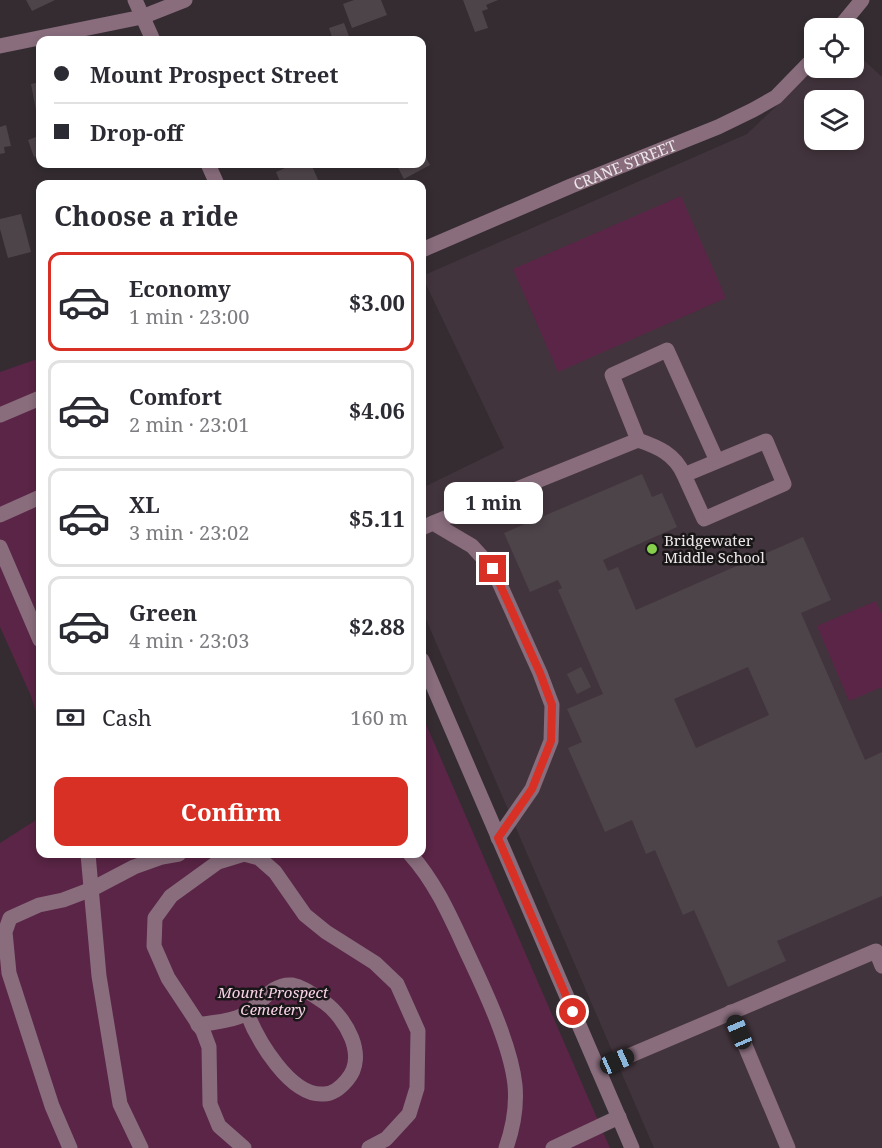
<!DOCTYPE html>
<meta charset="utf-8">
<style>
:root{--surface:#fff;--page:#f2f2f3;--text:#2b2b33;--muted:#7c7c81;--line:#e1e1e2;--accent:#d93025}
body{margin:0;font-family:"Noto Serif",serif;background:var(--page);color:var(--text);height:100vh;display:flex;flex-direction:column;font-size:22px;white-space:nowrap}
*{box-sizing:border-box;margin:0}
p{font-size:20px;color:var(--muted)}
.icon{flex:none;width:33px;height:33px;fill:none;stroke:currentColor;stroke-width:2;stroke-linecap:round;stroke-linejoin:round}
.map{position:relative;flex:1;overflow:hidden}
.sheet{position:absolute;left:36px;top:180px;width:390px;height:678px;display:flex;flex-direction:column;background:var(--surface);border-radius:12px;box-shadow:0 3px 9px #0003}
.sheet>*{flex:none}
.top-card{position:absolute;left:36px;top:36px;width:390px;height:132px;border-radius:12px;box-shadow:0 3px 9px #0003;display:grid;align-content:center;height:132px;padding:0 18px;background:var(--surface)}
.fabs{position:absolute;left:804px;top:18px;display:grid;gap:12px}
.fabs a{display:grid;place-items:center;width:60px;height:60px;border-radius:12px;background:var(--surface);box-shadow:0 3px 9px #0003;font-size:30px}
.end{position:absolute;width:27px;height:27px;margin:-14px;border:8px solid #d93025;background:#fff;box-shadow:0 0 0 3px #fff}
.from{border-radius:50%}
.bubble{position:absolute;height:42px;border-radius:12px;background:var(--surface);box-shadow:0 3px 9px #0003;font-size:20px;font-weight:700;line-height:42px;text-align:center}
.car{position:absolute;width:18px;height:36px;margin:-18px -9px;border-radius:8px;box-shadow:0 0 4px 2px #0007;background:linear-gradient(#222 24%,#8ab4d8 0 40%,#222 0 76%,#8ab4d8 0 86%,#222 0)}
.top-card b{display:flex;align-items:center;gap:21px;height:57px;font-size:22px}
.top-card b+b{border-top:2px solid var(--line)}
.top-card i{width:15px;height:15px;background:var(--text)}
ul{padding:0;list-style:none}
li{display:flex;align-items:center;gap:18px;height:99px;margin:0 12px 9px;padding:0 6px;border:3px solid var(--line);border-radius:12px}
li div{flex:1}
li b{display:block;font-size:22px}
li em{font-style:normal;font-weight:700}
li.on{border-color:var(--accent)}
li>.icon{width:54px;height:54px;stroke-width:1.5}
h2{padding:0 18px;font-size:27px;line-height:72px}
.pay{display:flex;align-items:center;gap:15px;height:66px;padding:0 18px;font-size:22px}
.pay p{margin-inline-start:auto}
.primary-button{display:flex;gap:12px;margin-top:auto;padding:12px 18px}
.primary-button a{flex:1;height:69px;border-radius:12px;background:var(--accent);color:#fff;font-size:24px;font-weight:700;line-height:69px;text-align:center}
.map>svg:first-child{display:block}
.built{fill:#42343c;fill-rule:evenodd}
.green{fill:#5a2546}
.building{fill:#4d4449;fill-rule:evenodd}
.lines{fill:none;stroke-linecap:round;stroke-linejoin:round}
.minor{stroke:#896d7d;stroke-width:15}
.route{stroke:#d93025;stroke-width:8}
.poi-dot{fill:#85cf4c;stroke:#191618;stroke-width:2}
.labels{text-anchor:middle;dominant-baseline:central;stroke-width:5;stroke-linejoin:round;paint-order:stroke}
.street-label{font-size:15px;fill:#ede7ea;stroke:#191618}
.poi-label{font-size:15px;fill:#ede7ea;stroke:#191618;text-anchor:start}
.park-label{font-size:15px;font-style:italic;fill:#f8d2e7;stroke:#191618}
</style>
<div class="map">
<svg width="882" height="1148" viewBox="0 0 882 1148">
<rect width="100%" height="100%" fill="#342c31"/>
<path class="built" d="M854 51 882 77V1148H654L422 610V488L504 448 422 276 747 134 816 68H854ZM814 100H854V140H814Z"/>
<path class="green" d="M681 196 726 298 558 372 513 269Z
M40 358V725L31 696 0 627V372Z
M876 601 882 615V687L849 701 817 626Z
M422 715 610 1148H0V843L36 820 40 811V854H422Z"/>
<path class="building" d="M26 0H55L32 11Z
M354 0H381L387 15 352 28 343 4Z
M463 0H498L486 5 488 9 482 11 488 28 475 32Z
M344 23 350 39 333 40 329 28Z
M40 82V126H39L31 84Z
M6 125 11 146 4 147 5 153 0 154V127Z
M39 136 40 154 34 157 28 140Z
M422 150 430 165 404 179 396 164H422Z
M283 164H311L320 184H281L276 172 285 168Z
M21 214 31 252 8 258 0 229V219Z
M642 474 652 497 662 493 677 527 603 560 608 571 618 567 636 610 803 537 831 600 801 613 865 760 882 752V896L777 941 786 961 728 987 694 910 683 915 655 850 646 854 632 820 605 832 568 748 582 742 567 709 603 694 558 590 562 588 558 580 530 592 504 533ZM748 667 769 715 696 748 674 699Z
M581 667 591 687 577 694 567 674Z"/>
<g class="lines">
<g class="minor">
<path d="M135 0 153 40"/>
<path d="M839 28 862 0"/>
<path d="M0 46 142 17 185 0"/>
<path d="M208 164 217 184"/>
<path id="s1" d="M422 250 571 186 718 127 753 110 776 97 814 58"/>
<path d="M0 415 40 398"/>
<path d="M638 440 612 375 667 350 717 461"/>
<path d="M0 515 40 497"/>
<path d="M433 523 638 440C658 447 675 454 684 475L704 519 784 484 766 441 684 475"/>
<path d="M422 528 433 523 472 546 493 569 540 673 552 705 551 741 532 789 498 838"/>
<path d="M0 547 40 640"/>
<path d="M422 660 632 1148"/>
<path d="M88 854 99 976 120 1104 141 1148"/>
<path d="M410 854C438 885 453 923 471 961 487 995 511 1047 515 1085 517 1107 513 1128 506 1148"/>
<path d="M731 1012 788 1148"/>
<path d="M198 1025C212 1022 230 1022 243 1015 260 1007 270 983 292 985 304 987 314 996 324 1002 346 1018 368 1056 347 1080 342 1086 333 1094 324 1094 290 1097 257 1039 247 1013"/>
<path d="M598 1069 876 951 882 966"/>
<path d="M70 1148 52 1106 9 973 5 932 10 918 39 905 63 900 92 889 134 867 162 857 179 854"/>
<path d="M244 1148 219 1126 210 1104 209 1047 203 1031 168 978 154 946 155 918 171 896 218 862 244 854 259 858 275 872 305 915 326 932 375 963 397 984 418 1031 417 1088 409 1114 386 1139 369 1148"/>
<path d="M553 1148 619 1117"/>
</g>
</g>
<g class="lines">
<path class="route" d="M493 569 540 673 552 705 551 741 532 789 498 838 573 1012"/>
</g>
<circle class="poi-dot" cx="652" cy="549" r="6"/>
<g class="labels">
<g class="street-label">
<text stroke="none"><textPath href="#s1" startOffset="220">CRANE STREET</textPath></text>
</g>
<g class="poi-label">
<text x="664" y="540">Bridgewater<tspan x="664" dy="17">Middle School</tspan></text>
</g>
<g class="park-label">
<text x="273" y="992">Mount Prospect<tspan x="273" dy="17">Cemetery</tspan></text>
</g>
</g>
</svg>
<div class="fabs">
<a><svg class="icon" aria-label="locate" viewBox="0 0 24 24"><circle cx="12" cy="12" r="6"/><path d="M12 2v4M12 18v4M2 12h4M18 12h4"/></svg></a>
<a><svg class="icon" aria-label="layers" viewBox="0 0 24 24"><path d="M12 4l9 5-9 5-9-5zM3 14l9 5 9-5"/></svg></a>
</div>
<i class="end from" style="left:573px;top:1012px"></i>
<i class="end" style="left:493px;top:569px"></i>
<div class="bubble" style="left:444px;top:482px;width:99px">1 min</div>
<i class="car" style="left:739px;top:1032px;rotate:337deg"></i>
<i class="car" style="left:617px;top:1061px;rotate:66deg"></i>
<div class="top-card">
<b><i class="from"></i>Mount Prospect Street</b>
<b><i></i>Drop-off</b>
</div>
<section class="sheet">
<h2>Choose a ride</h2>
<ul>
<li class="on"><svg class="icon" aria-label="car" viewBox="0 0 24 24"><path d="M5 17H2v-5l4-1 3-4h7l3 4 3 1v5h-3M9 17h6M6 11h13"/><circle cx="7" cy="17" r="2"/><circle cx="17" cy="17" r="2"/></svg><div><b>Economy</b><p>1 min · 23:00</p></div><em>$3.00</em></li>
<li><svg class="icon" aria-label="car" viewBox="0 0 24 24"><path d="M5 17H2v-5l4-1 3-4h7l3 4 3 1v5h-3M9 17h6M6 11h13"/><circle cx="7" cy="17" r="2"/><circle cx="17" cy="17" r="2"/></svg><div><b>Comfort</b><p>2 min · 23:01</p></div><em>$4.06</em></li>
<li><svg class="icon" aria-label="car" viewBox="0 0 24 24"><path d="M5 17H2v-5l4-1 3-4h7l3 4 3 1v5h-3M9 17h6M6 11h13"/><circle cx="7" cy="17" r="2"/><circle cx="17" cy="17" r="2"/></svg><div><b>XL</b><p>3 min · 23:02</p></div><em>$5.11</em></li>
<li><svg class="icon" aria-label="car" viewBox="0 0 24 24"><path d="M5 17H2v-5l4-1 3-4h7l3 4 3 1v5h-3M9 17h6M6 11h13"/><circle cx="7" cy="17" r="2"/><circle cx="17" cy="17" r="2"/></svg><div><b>Green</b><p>4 min · 23:03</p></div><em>$2.88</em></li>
</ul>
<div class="pay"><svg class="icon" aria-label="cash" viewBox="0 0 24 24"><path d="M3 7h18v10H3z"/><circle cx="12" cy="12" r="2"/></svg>Cash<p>160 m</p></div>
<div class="primary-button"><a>Confirm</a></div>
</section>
</div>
